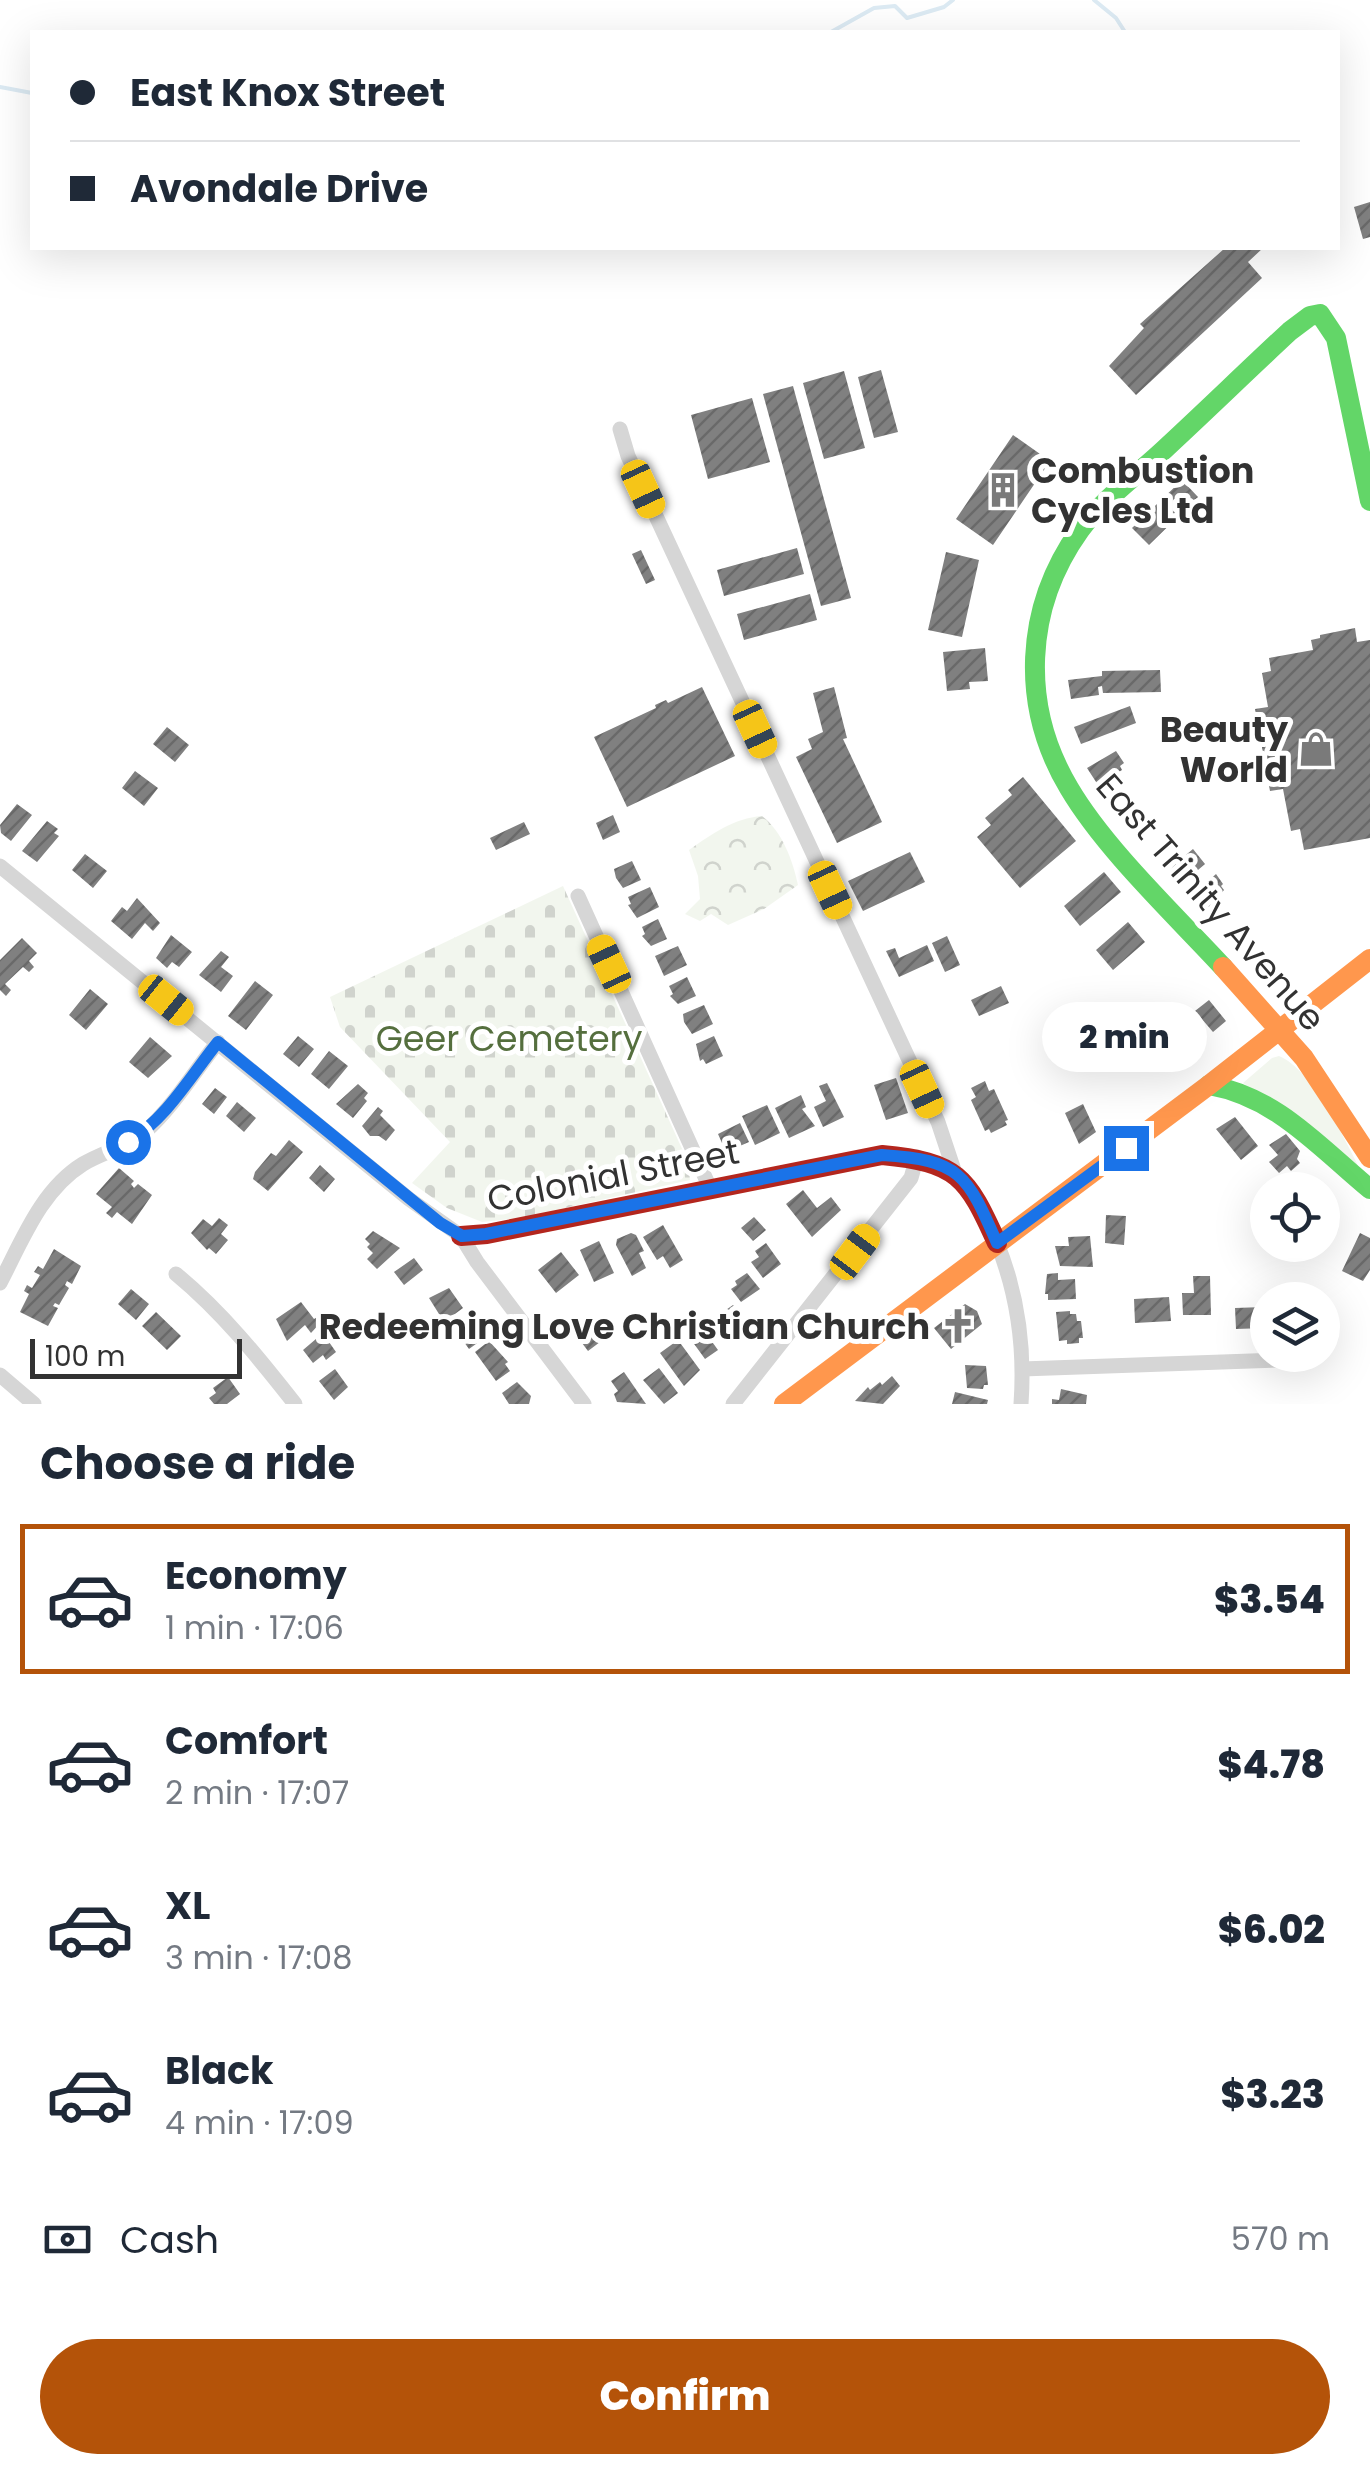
<!DOCTYPE html>
<meta charset="utf-8">
<style>
:root{--surface:#fff;--page:#f2f2f3;--text:#1f2937;--muted:#747a83;--line:#e0e1e3;--accent:#b45309}
body{margin:0;font-family:Poppins,sans-serif;background:var(--page);color:var(--text);height:100vh;display:flex;flex-direction:column;font-size:38px;white-space:nowrap}
*{box-sizing:border-box;margin:0}
p{font-size:32px;color:var(--muted)}
.icon{flex:none;width:55px;height:55px;fill:none;stroke:currentColor;stroke-width:2;stroke-linecap:round;stroke-linejoin:round}
.map{position:relative;height:1404px;overflow:hidden}
.details{display:flex;flex-direction:column;background:var(--surface);flex:1}
.details>*{flex:none}
.top-card{position:absolute;left:30px;top:30px;width:1310px;height:220px;border-radius:0px;box-shadow:0 10px 40px #0002;display:grid;align-content:center;height:220px;padding:0 40px;background:var(--surface)}
.fabs{position:absolute;left:1250px;top:1172px;display:grid;gap:20px}
.fabs a{display:grid;place-items:center;width:90px;height:90px;border-radius:50%;background:var(--surface);box-shadow:0 10px 40px #0002;font-size:50px}
.scale{position:absolute;left:30px;bottom:25px;width:212px;box-sizing:border-box;padding-left:10px;border:5px solid #323232;border-top:0;font-size:28px;line-height:35px;white-space:nowrap;color:#323232;-webkit-text-stroke:8px #fff;paint-order:stroke}
.end{position:absolute;width:45px;height:45px;margin:-22px;border:12px solid #1a73e8;background:#fff;box-shadow:0 0 0 5px #fff}
.from{border-radius:50%}
.bubble{position:absolute;height:70px;border-radius:35px;background:var(--surface);box-shadow:0 10px 40px #0002;font-size:32px;font-weight:800;line-height:70px;text-align:center}
.car{position:absolute;width:30px;height:60px;margin:-30px -15px;border-radius:12px;box-shadow:0 0 8px 2px #0007;background:linear-gradient(#f5c518 24%,#345 0 40%,#f5c518 0 76%,#345 0 86%,#f5c518 0)}
.top-card b{display:flex;align-items:center;gap:35px;height:95px;font-size:38px}
.top-card b+b{border-top:2px solid var(--line)}
.top-card i{width:25px;height:25px;background:var(--text)}
ul{padding:0;list-style:none}
li{display:flex;align-items:center;gap:30px;height:150px;margin:0 20px 15px;padding:0 20px;border:5px solid transparent;border-radius:0px}
li div{flex:1}
li b{display:block;font-size:38px}
li em{font-style:normal;font-weight:800}
li.selected{border-color:var(--accent)}
li>.icon{width:90px;height:90px;stroke-width:1.5}
h2{padding:0 40px;font-size:45px;line-height:120px}
.pay{display:flex;align-items:center;gap:25px;height:110px;padding:0 40px;font-size:38px}
.pay p{margin-inline-start:auto}
.button{display:flex;gap:20px;margin-top:auto;padding:20px 40px}
.button a{flex:1;height:115px;border-radius:60px;background:var(--accent);color:#fff;font-size:40px;font-weight:800;line-height:115px;text-align:center}
.map>svg:first-child{display:block}
.grass{fill:#f2f6ee}
.forest{fill:url(#forest-crowns)}
.cemetery{fill:url(#cemetery-stones)}
.lines{fill:none;stroke-linecap:round;stroke-linejoin:round}
.stream{stroke:#dceaf3;stroke-width:4}
.building{fill:url(#building-hatch)}
.street{stroke:#d6d6d6;stroke-width:15}
.fast{stroke:#63d668;stroke-width:20}
.slow{stroke:#ff974d;stroke-width:20}
.jam{stroke:#b3261e;stroke-width:20}
.route{stroke:#1a73e8;stroke-width:12}
.labels{text-anchor:middle;dominant-baseline:central;stroke-width:10;stroke-linejoin:round;paint-order:stroke}
.poi-label{font-size:35px;font-weight:bold;fill:#323232;stroke:#fff;text-anchor:end}
.street-label{font-size:35px;fill:#323232;stroke:#fff}
.park-label{font-size:35px;fill:#556f3e;stroke:#fff}
</style>
<div class="map">
<svg width="1370" height="1404" viewBox="0 0 1370 1404">
<defs>
<pattern id="forest-crowns" width="20" height="18" patternUnits="userSpaceOnUse" patternTransform="scale(2.5)"><rect width="20" height="18" fill="#f2f6ee"/><path d="M2 6a3 3 0 1 1 6 0M12 15a3 3 0 1 1 6 0" fill="none" stroke="#d0d3cd"/></pattern>
<pattern id="cemetery-stones" width="16" height="16" patternUnits="userSpaceOnUse" patternTransform="scale(2.5)"><rect width="16" height="16" fill="#f2f6ee"/><path d="M2 7V4a2 2 0 0 1 4 0v3zM10 15v-3a2 2 0 0 1 4 0v3z" fill="#d0d3cd"/></pattern>
<pattern id="building-hatch" width="6" height="6" patternUnits="userSpaceOnUse" patternTransform="scale(2.5)"><rect width="6" height="6" fill="#808080"/><path d="M-1 1l2-2M0 6l6-6M5 7l2-2" fill="none" stroke="#696969"/></pattern>
</defs>
<rect width="100%" height="100%" fill="#fff"/>
<path class="grass" d="M1279 1056C1313 1070 1345 1140 1361 1171L1243 1083 1272 1058Z"/>
<path class="forest" d="M762 816C782 831 793 861 798 885L764 909 728 925 711 914 700 921 685 914 700 899 698 876 689 850C712 834 734 818 762 816Z"/>
<path class="cemetery" d="M563 886 688 1162 690 1180 520 1218 482 1222 447 1208 412 1183 450 1142 340 1027 330 997Z"/>
<g class="lines">
<path class="stream" d="M1094 0 1116 18 1125 32
M831 32 874 8 895 6 907 18 944 7 953 0
M0 87 32 93"/>
</g>
<path class="building" d="M1370 202V237L1363 239 1354 207Z
M1225 248H1263L1248 262 1262 278 1136 395 1109 366 1144 328 1140 324Z
M881 370 898 432 874 438 858 377Z
M844 371 865 448 824 459 803 383Z
M793 386 851 598 821 606 763 394Z
M752 398 770 462 708 479 691 415Z
M1013 435 1050 461 993 545 956 519Z
M1182 480 1198 497 1149 545 1132 528Z
M797 548 804 574 724 596 717 570Z
M641 550 655 580 646 584 632 554Z
M946 552 979 560 962 637 928 630Z
M810 594 817 620 744 640 737 614Z
M1355 628 1357 642 1370 640V838L1304 850 1300 829 1291 831 1283 789 1270 791 1255 709 1268 707 1262 673 1271 671 1269 658 1313 650 1311 640 1320 638V635Z
M985 648 988 681 969 682 970 689 947 691 943 652Z
M1160 670 1161 692 1103 693 1102 686 1098 687 1099 695 1071 699 1068 680 1102 676V671Z
M702 687 735 756 627 807 594 737 656 708 655 705 666 700 668 703Z
M834 687 847 738 843 739 882 822 837 843 796 757 812 749 808 739 823 732 813 693Z
M1130 706 1136 723 1081 744 1074 727Z
M167 727 189 745 175 762 153 744Z
M1116 751 1124 763 1120 766 1122 770 1098 785 1087 768Z
M135 771 158 788 144 806 122 788Z
M1023 777 1076 841 1020 888 977 837 991 825 985 818 1012 795 1008 790Z
M17 804 32 815 11 841 1 833 0 825Z
M613 815 620 832 603 840 596 823Z
M47 821 58 829 54 833 59 836 37 862 22 851Z
M524 822 530 834 496 850 490 838Z
M1193 849 1205 864 1185 881 1183 878 1179 880 1171 870 1173 866Z
M910 852 925 882 863 911 848 881Z
M85 854 107 871 93 888 72 870Z
M632 861 641 880 623 888 616 878 614 869Z
M1104 872 1121 892 1080 926 1064 906Z
M1216 874 1223 884 1221 886 1224 890 1207 909 1194 894Z
M650 887 659 907 637 918 628 905 631 904 628 897Z
M137 898 160 923 153 931 145 923 132 939 111 921 122 907 127 911Z
M658 919 667 939 651 946 642 936 645 934 642 927Z
M1128 922 1145 942 1113 970 1096 950Z
M171 935 192 952 179 967 172 962 167 968 156 958Z
M947 936 960 965 945 972 932 943Z
M22 938 37 953 29 961 34 967 29 972 23 967 5 984 11 990 6 996 0 990V960Z
M927 945 934 961 899 977 886 951 895 948 899 958Z
M678 946 687 965 664 976 655 956Z
M221 951 229 957 221 967 233 976 221 992 199 975Z
M687 977 696 996 678 1004 670 996 673 994 669 986Z
M255 981 273 995 246 1030 228 1016Z
M1001 986 1009 1003 979 1016 971 1000Z
M90 989 108 1004 86 1030 69 1015Z
M1209 1000 1226 1021 1213 1032 1195 1011Z
M704 1005 713 1024 692 1034 684 1022 683 1014Z
M1182 1014 1192 1028 1148 1058 1138 1044Z
M298 1036 314 1049 299 1067 283 1054Z
M714 1036 723 1056 706 1064 703 1059 700 1061 696 1044Z
M150 1037 172 1056 148 1078 129 1062Z
M329 1051 348 1066 329 1089 311 1074Z
M896 1078 908 1113 886 1120 874 1085Z
M985 1081 989 1091 994 1089 1008 1120 1005 1121 1007 1125 991 1133 989 1129 985 1131 971 1100 976 1097 971 1088Z
M827 1083 844 1117 823 1127 814 1107 826 1101 819 1086Z
M358 1084 368 1093 364 1098 367 1101 353 1118 336 1104Z
M215 1088 227 1097 214 1114 202 1104Z
M801 1095 806 1107 802 1109 815 1126 789 1138 775 1108Z
M237 1102 256 1118 244 1132 226 1116Z
M1083 1104 1096 1132 1079 1144 1065 1113Z
M767 1105 780 1133 755 1145 742 1116Z
M378 1107 383 1111 380 1115 395 1130 386 1141 379 1136H370L362 1126Z
M1235 1117 1258 1146 1241 1160 1216 1129Z
M740 1123 749 1142 726 1152 718 1134Z
M1286 1134 1300 1151 1297 1159 1300 1163 1291 1171 1287 1166 1279 1173 1269 1162 1278 1155 1269 1145Z
M289 1140 303 1152 268 1191 253 1179 255 1172 271 1153 276 1156Z
M320 1165 335 1179 324 1192 309 1178Z
M119 1168 134 1181 131 1184 134 1188 138 1184 152 1195 132 1224 117 1212 112 1218 106 1213 112 1207 96 1194Z
M803 1190 817 1208 831 1197 841 1210 812 1237 786 1204Z
M1106 1215 1126 1216 1124 1245 1105 1243Z
M754 1217 766 1230 753 1241 741 1228Z
M219 1218 228 1225 221 1234 228 1240 216 1254 209 1248 207 1250 191 1233 203 1219 212 1226Z
M663 1225 683 1260 670 1268 663 1256 657 1260 643 1237Z
M373 1231 400 1248 377 1269 367 1259 373 1253 367 1247 370 1244 365 1239Z
M631 1233 636 1235 644 1251 639 1253 646 1268 632 1276 616 1245 617 1239Z
M1360 1233 1370 1238V1270L1363 1281 1342 1271Z
M1090 1236 1093 1267 1060 1266 1055 1246H1069L1068 1237Z
M599 1241 614 1273 594 1282 580 1250Z
M766 1243 781 1264 763 1278 751 1262 759 1257 755 1251Z
M54 1249 81 1266 72 1284 67 1281 65 1285 69 1288 59 1305 55 1303 53 1306 58 1308 48 1326 20 1312 29 1294 24 1291 27 1285 32 1288 40 1275 34 1272 38 1266 43 1269Z
M561 1252 579 1275 556 1293 538 1270Z
M414 1258 423 1270 404 1285 394 1272Z
M747 1273 760 1289 741 1302 731 1289 737 1285 735 1281Z
M1058 1273V1280L1075 1279 1076 1299 1048 1300V1294H1045L1047 1274Z
M1193 1276H1210L1211 1315H1183L1182 1293H1194Z
M449 1288 463 1308 444 1322 429 1298Z
M131 1289 149 1304 136 1320 118 1304Z
M1169 1297 1171 1321 1135 1323 1134 1299Z
M301 1302 314 1319 319 1316 322 1321 311 1333 305 1325 287 1341 276 1319Z
M965 1304 977 1311 982 1324 951 1349 934 1328Z
M733 1305 743 1319 724 1333 713 1319 718 1312 720 1314Z
M1264 1307 1265 1328 1236 1329 1235 1308Z
M1070 1311V1314H1076L1077 1321H1081L1083 1338H1079V1343L1067 1344V1340L1059 1341 1056 1312Z
M156 1312 181 1336 167 1350 142 1326Z
M472 1315 487 1336 469 1349 454 1328Z
M589 1319 604 1339 588 1351 573 1331Z
M697 1321 718 1350 705 1359 684 1330Z
M333 1331 336 1336 329 1342 336 1352 326 1360 323 1355 313 1363 303 1350 323 1333 325 1337Z
M678 1340 700 1370 684 1386 660 1353Z
M489 1341 508 1362 505 1364 510 1371 496 1381 475 1352Z
M965 1365 986 1366 988 1385H984L983 1389 967 1388Z
M659 1368 678 1393 664 1404 643 1380Z
M335 1369 348 1387 334 1400 319 1381Z
M624 1372 646 1404 617 1402 614 1394 618 1391 611 1381Z
M892 1376 900 1386 883 1404 855 1401 868 1387 870 1390 880 1382 882 1385Z
M228 1377 240 1394 227 1404H214L209 1398 216 1393 213 1388Z
M517 1382 531 1396 529 1404H509L502 1393Z
M1061 1389 1087 1395 1086 1404H1052V1399L1059 1400Z
M955 1392 988 1400 987 1404H952Z"/>
<g class="lines">
<path class="street" d="M620 429 628 456 938 1122 954 1170
M0 866 409 1199 461 1236 477 1262 584 1404
M578 896 710 1188
M997 1243C1018 1295 1025 1348 1021 1404
M176 1274C222 1312 258 1357 295 1404
M0 1283C22 1241 41 1190 83 1164 103 1152 127 1147 145 1132 174 1106 194 1072 218 1042
M1022 1369 1280 1360
M0 1375 34 1404
M733 1404 911 1178 917 1157"/>
<path class="fast" d="M1223 967C1174 914 1105 849 1069 788 1020 706 1024 608 1080 530 1101 501 1141 472 1168 446 1209 408 1249 369 1290 331L1310 316 1320 314 1336 338 1370 501
M1209 1085C1277 1097 1319 1147 1370 1189"/>
<path class="slow" d="M1223 967 1304 1058 1370 1158
M784 1404 1209 1085 1370 959"/>
<path class="jam" d="M461 1236 487 1234 882 1155C957 1162 967 1176 997 1243"/>
</g>
<g class="lines">
<path class="route" d="M128 1142C167 1118 190 1077 218 1042L440 1223 462 1236 486 1234 882 1155C960 1160 967 1174 997 1243L1126 1148"/>
</g>
<defs>
<symbol id="building-bare" viewBox="-9 -9 18 18"><path d="M-4-6H4V6H1V3H-1V6H-4ZM-2.5-4.3h1.7v1.8h-1.7ZM.8-4.3h1.7v1.8H.8ZM-2.5-1h1.7V.8h-1.7ZM.8-1h1.7V.8H.8Z" fill="#7a7a7a" stroke="#fff" stroke-width="2.5" paint-order="stroke"/></symbol>
<symbol id="shop-bare" viewBox="-9 -9 18 18"><path d="M-5-2.5h2.3a2.7 3.5 0 0 1 5.4 0H5L5.5 6h-11ZM-1.5-2.5h3a1.5 2.3 0 0 0-3 0Z" fill="#7a7a7a" stroke="#fff" stroke-width="2.5" paint-order="stroke"/></symbol>
<symbol id="church-bare" viewBox="-9 -9 18 18"><path d="M-1.2-6h2.4v3.5h3.3v2.4h-3.3V6h-2.4V-.1h-3.3v-2.4h3.3Z" fill="#7a7a7a" stroke="#fff" stroke-width="2.5" paint-order="stroke"/></symbol>
</defs>
<g fill-rule="evenodd">
<use href="#building-bare" x="978" y="465" width="50" height="50"/>
<use href="#shop-bare" x="1291" y="724" width="50" height="50"/>
<use href="#church-bare" x="933" y="1301" width="50" height="50"/>
</g>
<g class="labels">
<g class="poi-label">
<text x="1031" y="470" text-anchor="start">Combustion<tspan x="1031" dy="40">Cycles Ltd</tspan></text>
<text x="1288" y="729">Beauty<tspan x="1288" dy="40">World</tspan></text>
<text x="930" y="1326">Redeeming Love Christian Church</text>
</g>
<g class="street-label">
<text transform="translate(1211 902) rotate(49)">East Trinity Avenue</text>
<text transform="translate(613 1175) rotate(-11)">Colonial Street</text>
</g>
<g class="park-label">
<text x="509" y="1038">Geer Cemetery</text>
</g>
</g>
</svg>
<div class="fabs">
<a><svg class="icon" aria-label="locate" viewBox="0 0 24 24"><circle cx="12" cy="12" r="6"/><path d="M12 2v4M12 18v4M2 12h4M18 12h4"/></svg></a>
<a><svg class="icon" aria-label="layers" viewBox="0 0 24 24"><path d="M12 4l9 5-9 5-9-5zM3 14l9 5 9-5"/></svg></a>
</div>
<div class="scale">100 m</div>
<i class="end from" style="left:128px;top:1142px"></i>
<i class="end" style="left:1126px;top:1148px"></i>
<div class="bubble" style="left:1042px;top:1002px;width:165px">2 min</div>
<i class="car" style="left:643px;top:489px;rotate:155deg"></i>
<i class="car" style="left:755px;top:729px;rotate:155deg"></i>
<i class="car" style="left:830px;top:890px;rotate:155deg"></i>
<i class="car" style="left:609px;top:964px;rotate:335deg"></i>
<i class="car" style="left:166px;top:1000px;rotate:129deg"></i>
<i class="car" style="left:922px;top:1089px;rotate:155deg"></i>
<i class="car" style="left:855px;top:1252px;rotate:37deg"></i>
<div class="top-card">
<b><i class="from"></i>East Knox Street</b>
<b><i></i>Avondale Drive</b>
</div>
</div>
<section class="details">
<h2>Choose a ride</h2>
<ul>
<li class="selected"><svg class="icon" aria-label="car" viewBox="0 0 24 24"><path d="M5 17H2v-5l4-1 3-4h7l3 4 3 1v5h-3M9 17h6M6 11h13"/><circle cx="7" cy="17" r="2"/><circle cx="17" cy="17" r="2"/></svg><div><b>Economy</b><p>1 min · 17:06</p></div><em>$3.54</em></li>
<li><svg class="icon" aria-label="car" viewBox="0 0 24 24"><path d="M5 17H2v-5l4-1 3-4h7l3 4 3 1v5h-3M9 17h6M6 11h13"/><circle cx="7" cy="17" r="2"/><circle cx="17" cy="17" r="2"/></svg><div><b>Comfort</b><p>2 min · 17:07</p></div><em>$4.78</em></li>
<li><svg class="icon" aria-label="car" viewBox="0 0 24 24"><path d="M5 17H2v-5l4-1 3-4h7l3 4 3 1v5h-3M9 17h6M6 11h13"/><circle cx="7" cy="17" r="2"/><circle cx="17" cy="17" r="2"/></svg><div><b>XL</b><p>3 min · 17:08</p></div><em>$6.02</em></li>
<li><svg class="icon" aria-label="car" viewBox="0 0 24 24"><path d="M5 17H2v-5l4-1 3-4h7l3 4 3 1v5h-3M9 17h6M6 11h13"/><circle cx="7" cy="17" r="2"/><circle cx="17" cy="17" r="2"/></svg><div><b>Black</b><p>4 min · 17:09</p></div><em>$3.23</em></li>
</ul>
<div class="pay"><svg class="icon" aria-label="cash" viewBox="0 0 24 24"><path d="M3 7h18v10H3z"/><circle cx="12" cy="12" r="2"/></svg>Cash<p>570 m</p></div>
<div class="button"><a>Confirm</a></div>
</section>
